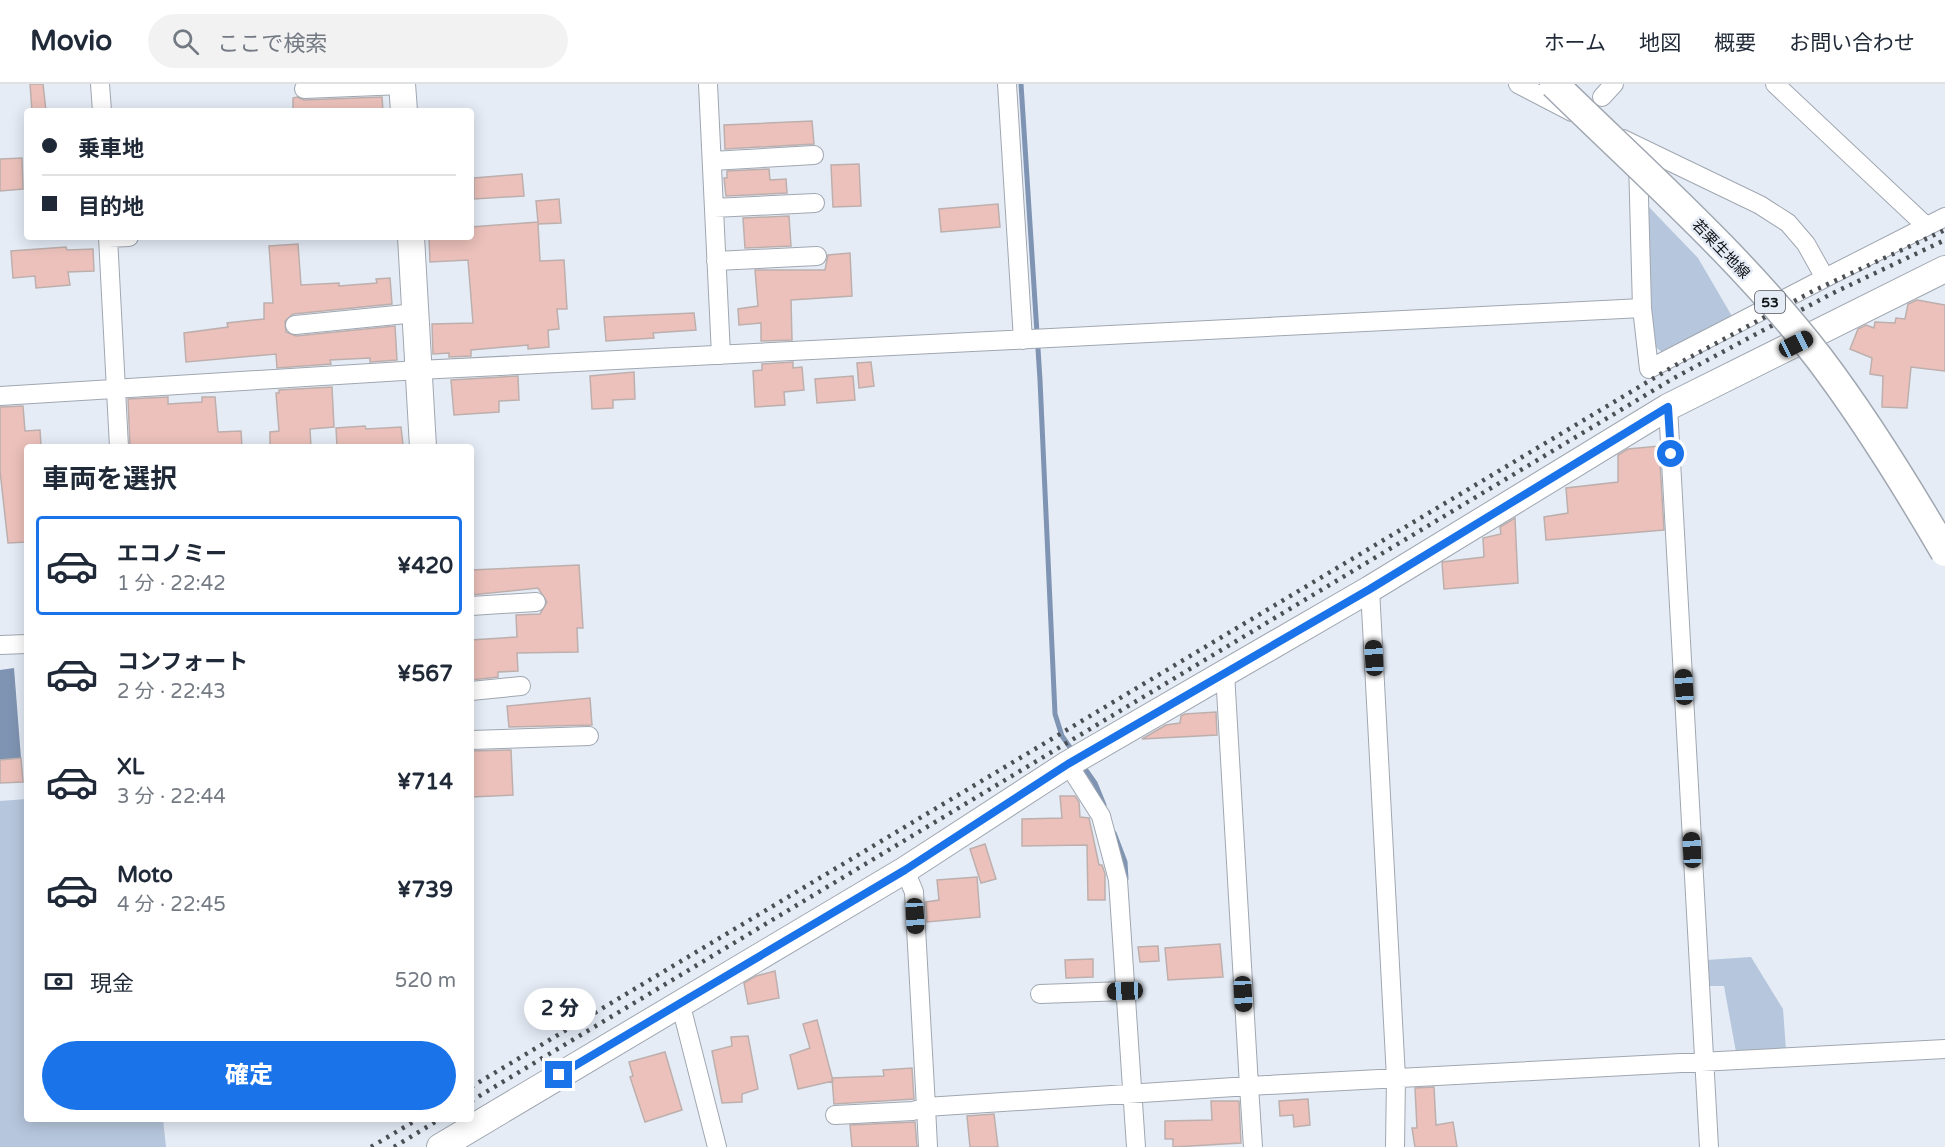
<!DOCTYPE html>
<html lang="ja">
<meta charset="utf-8">
<style>
:root{--surface:#fff;--page:#f2f2f3;--text:#1f2937;--muted:#747a83;--line:#e0e1e3;--accent:#1a73e8}
body{margin:0;font-family:"Varela Round","Noto Sans JP",sans-serif;background:var(--page);color:var(--text);height:100vh;display:flex;flex-direction:column;font-size:22px;white-space:nowrap}
*{box-sizing:border-box;margin:0}
p{font-size:20px;color:var(--muted)}
.icon{flex:none;width:33px;height:33px;fill:none;stroke:currentColor;stroke-width:2;stroke-linecap:round;stroke-linejoin:round}
.map{position:relative;flex:1;overflow:hidden}
.panel{position:absolute;left:24px;top:360px;width:450px;height:678px;display:flex;flex-direction:column;background:var(--surface);border-radius:6px;box-shadow:0 3px 15px #0003}
.panel>*{flex:none}
.guide{position:absolute;left:24px;top:24px;width:450px;height:132px;border-radius:6px;box-shadow:0 3px 15px #0003;display:grid;align-content:center;height:132px;padding:0 18px;background:var(--surface)}
.end{position:absolute;width:27px;height:27px;margin:-14px;border:8px solid #1a73e8;background:#fff;box-shadow:0 0 0 3px #fff}
.from{border-radius:50%}
.bubble{position:absolute;height:42px;border-radius:21px;background:var(--surface);box-shadow:0 3px 15px #0003;font-size:20px;font-weight:800;line-height:42px;text-align:center}
.car{position:absolute;width:18px;height:36px;margin:-18px -9px;border-radius:8px;box-shadow:0 0 4px 2px #0007;background:linear-gradient(#222 24%,#8ab4d8 0 40%,#222 0 76%,#8ab4d8 0 86%,#222 0)}
.guide b{display:flex;align-items:center;gap:21px;height:57px;font-size:22px}
.guide b+b{border-top:2px solid var(--line)}
.guide i{width:15px;height:15px;background:var(--text)}
ul{padding:0;list-style:none}
li{display:flex;align-items:center;gap:18px;height:99px;margin:0 12px 9px;padding:0 6px;border:3px solid transparent;border-radius:6px}
li div{flex:1}
li b{display:block;font-size:22px}
li em{font-style:normal;font-weight:800}
li.current{border-color:var(--accent)}
li>.icon{width:54px;height:54px;stroke-width:1.5}
h2{padding:0 18px;font-size:27px;line-height:72px}
.pay{display:flex;align-items:center;gap:15px;height:66px;padding:0 18px;font-size:22px}
.pay p{margin-inline-start:auto}
.button{display:flex;gap:12px;margin-top:auto;padding:12px 18px}
.button a{flex:1;height:69px;border-radius:36px;background:var(--accent);color:#fff;font-size:24px;font-weight:800;line-height:69px;text-align:center}
header{display:flex;align-items:center;gap:36px;box-sizing:border-box;height:84px;padding:0 30px;background:var(--surface);border-bottom:2px solid var(--line)}
header strong{font-size:28px}
nav{display:flex;gap:33px;margin-inline-start:auto;font-size:21px}
.search{width:420px;height:54px;background:var(--page);display:flex;align-items:center;gap:15px;box-sizing:border-box;padding:0 21px;border-radius:33px;color:var(--muted);font-size:22px}
.map>svg:first-child{display:block}
.green{fill:#b6c6dc}
.water{fill:#7f94b2}
.lines{fill:none;stroke-linecap:round;stroke-linejoin:round}
.stream{stroke:#7f94b2;stroke-width:5}
.building{fill:#ecc1bb;stroke:#bdafad;stroke-width:1.5}
.street-casing{stroke:#a0a7b1;stroke-width:20}
.secondary-casing{stroke:#a0a7b1;stroke-width:28}
.street{stroke:#fff;stroke-width:18}
.secondary{stroke:#fff;stroke-width:26}
.rail{stroke:#4c5055;stroke-width:4.5;stroke-dasharray:3 6;stroke-linecap:butt}
.primary-bridge-casing{stroke:#a0a7b1;stroke-width:31;stroke-linecap:butt}
.primary-bridge{stroke:#fff;stroke-width:28}
.route{stroke:#1a73e8;stroke-width:8}
.labels{text-anchor:middle;dominant-baseline:central;stroke-width:5;stroke-linejoin:round;paint-order:stroke}
.shield{fill:#e5ecf6;stroke:#505459;stroke-width:1.5}
.shield-label{font-size:14px;font-weight:bold;fill:#101316}
.street-label{font-size:15px;fill:#101316;stroke:#e5ecf6}
</style>
<header>
<strong>Movio</strong>
<div class="search"><svg class="icon" aria-label="search" viewBox="0 0 24 24"><circle cx="10" cy="10" r="6"/><path d="M15 15l6 6"/></svg>ここで検索</div>
<nav><a>ホーム</a><a>地図</a><a>概要</a><a>お問い合わせ</a></nav>
</header>
<div class="map">
<svg width="1945" height="1063" viewBox="0 0 1945 1063">
<rect width="100%" height="100%" fill="#e5ecf6"/>
<path class="green" d="M1648 122 1698 174 1736 239 1668 273 1653 261Z
M27 715V1035H163L166 1063H0V717Z
M1751 873 1783 925 1786 966 1736 968 1724 902H1708L1706 876Z"/>
<path class="water" d="M14 584 21 674 0 676V586Z"/>
<g class="lines">
<path class="stream" d="M1021 0 1040 296 1055 630 1062 652 1074 669
M1081 679 1095 699 1104 721
M1114 749 1125 778 1126 795"/>
</g>
<path class="building" d="M30 0H43L46 27H32Z
M297 13 304 16 382 13 383 27H293V14Z
M812 37 814 60 725 65 724 41Z
M22 74 23 105 0 107V75Z
M859 80 861 122 833 123 831 81Z
M769 85 770 96 786 95 787 109 726 112 724 94H727V87Z
M522 90 524 112 474 115V94Z
M559 115 561 139 538 140 540 177 564 176 567 225H557L559 245 548 246 549 263 528 265V261L471 266V272L449 273V269L433 270 432 240 473 239 468 176 430 178 429 153H471V143L538 138 536 117Z
M998 120 1000 143 941 148 939 125Z
M789 132 791 162 745 164 743 134Z
M298 160 301 201 339 199V202L377 199 376 195 390 194 392 220 293 230 285 237 286 248 296 252 395 242 397 276 370 278V274L330 276 331 280 277 284 276 270 186 278 184 249 228 243 227 239 264 235V219H273L269 162Z
M66 163 67 166 93 165 94 187 68 188 70 201 36 204 35 192 13 194 11 167Z
M850 169 852 212 791 216 792 256 761 257V239L739 241 738 225 758 222 755 186H825L828 171Z
M1917 216 1945 221V287L1911 283 1907 324 1882 323 1883 292 1870 290 1872 274 1850 265 1858 245 1866 241 1874 244 1875 238 1895 239 1896 234 1905 235 1908 220Z
M694 229 696 246 653 249 654 254 606 257 604 233Z
M793 278V284L802 283 804 306 784 308 785 321 755 323 753 287 762 286V280Z
M871 278 874 302 859 304 857 279Z
M634 288 635 315 613 316V324L592 325 590 292Z
M518 292 519 316 499 317V328L454 331 451 296Z
M853 292 855 316 817 319 815 295Z
M332 303 334 343 310 345 311 363H270V348L279 347 276 309H279V306Z
M168 313V320L202 318V313H215L218 348 241 347 242 363H130L128 315Z
M23 322 25 347 40 346 41 362 27 363V458L8 459 0 387V323Z
M365 342 366 345 401 343 403 361 337 363 336 344Z
M1659 362 1664 446 1546 456 1544 433 1568 429 1566 404 1618 398V371L1628 365Z
M1515 434 1518 499 1444 505 1442 478 1484 473 1483 454 1501 450 1500 443Z
M579 481 583 544H577L578 568 517 569 518 587 498 588V593L471 596V556L517 553 516 531 540 530 547 518 538 504 471 511V486Z
M590 614 592 641 509 643 507 622Z
M1216 628 1217 651 1142 655 1166 641 1180 639 1181 632 1185 630Z
M511 666 513 711 471 713V667Z
M21 674 23 698 0 699V676Z
M1060 712H1075L1079 718 1080 733 1089 734 1099 781H1102L1105 790V816H1088L1087 761 1022 762V735L1062 734Z
M985 760 996 795 981 799 970 765Z
M977 793 980 833 927 838 926 818 939 816 937 796Z
M1220 860 1223 893 1168 896 1165 864Z
M1158 862 1159 877 1140 878 1138 863Z
M1093 875V893L1066 894 1065 876Z
M775 887 779 914 748 920 744 899 756 892Z
M817 936 833 997 798 1005 790 971 810 964 803 940Z
M748 952 758 1005 742 1010V1018L722 1019 712 967 732 962 731 953Z
M665 968 682 1026 645 1038 630 993 633 992 629 978Z
M912 984 914 1015 834 1020 832 994 884 992 883 986Z
M1434 1003 1436 1041 1453 1038 1457 1063H1415L1412 1044H1417L1415 1004Z
M1308 1015 1310 1041 1294 1043 1293 1031 1280 1032 1279 1017Z
M1211 1017H1239L1241 1059 1173 1063V1055H1165V1037L1212 1036Z
M994 1030 998 1063H970L967 1032Z
M915 1038 917 1063H852L850 1041Z"/>
<g class="lines">
<defs>
<path id="street" d="M100 0 102 27
M708 0 721 271
M1007 0 1023 256
M1518 0 1572 28
M1775 0 1925 141
M304 5 402 1
M1602 13 1614 0
M1623 55 1760 121 1788 139 1806 160 1825 194 1945 133
M712 77 814 71
M1638 77 1642 224 1649 285 1825 194
M714 124 815 119
M108 153 119 363
M108 154 129 153
M716 177 817 172
M295 241 416 229
M0 312 419 286 1642 224
M1668 323 1709 1063
M1370 505 1396 994 1395 1063
M471 522 536 518
M0 561 27 560
M1225 589 1249 1002 1945 965
M471 607 521 602
M471 656 589 652
M1068 680 1101 732 1118 796 1136 1063
M1040 910 1125 907
M680 918 717 1063
M835 1031 913 1027 926 1023 914 808 905 786
M928 1063 926 1023 1249 1002 1253 1063"/>
<path id="secondary" d="M402 0 404 27
M411 153 423 363
M440 1063 905 786 1068 680 1370 505 1668 323 1945 185"/>
</defs>
<use href="#street" class="street-casing"/>
<use href="#secondary" class="secondary-casing"/>
<use href="#street" class="street"/>
<use href="#secondary" class="secondary"/>
<path class="rail" d="M471 1003 1674 282 1813 207 1945 146
M471 1017 1674 294 1831 210 1945 156
M371 1063 418 1035
M394 1063 440 1035"/>
<defs>
<path id="primary-bridge" d="M1554 0C1644 88 1742 174 1819 274 1866 336 1906 401 1945 468"/>
</defs>
<use href="#primary-bridge" class="primary-bridge-casing"/>
<use href="#primary-bridge" class="primary-bridge"/>
</g>
<g class="lines">
<path class="route" d="M559 991 905 786 1068 680 1370 505 1668 323 1671 370"/>
</g>
<g class="labels">
<rect class="shield" x="1755" y="207" width="30" height="22" rx="4.5"/>
<g class="shield-label">
<text x="1770" y="218">53</text>
</g>
<g class="street-label">
<text transform="translate(1721 165) rotate(46)">若栗生地線</text>
</g>
</g>
</svg>
<i class="end from" style="left:1671px;top:370px"></i>
<i class="end" style="left:559px;top:991px"></i>
<div class="bubble" style="left:524px;top:904px;width:72px">2 分</div>
<i class="car" style="left:1796px;top:260px;rotate:63deg"></i>
<i class="car" style="left:1374px;top:574px;rotate:357deg"></i>
<i class="car" style="left:1684px;top:603px;rotate:357deg"></i>
<i class="car" style="left:1692px;top:766px;rotate:357deg"></i>
<i class="car" style="left:915px;top:832px;rotate:177deg"></i>
<i class="car" style="left:1125px;top:907px;rotate:268deg"></i>
<i class="car" style="left:1243px;top:910px;rotate:177deg"></i>
<div class="guide">
<b><i class="from"></i>乗車地</b>
<b><i></i>目的地</b>
</div>
<section class="panel">
<h2>車両を選択</h2>
<ul>
<li class="current"><svg class="icon" aria-label="car" viewBox="0 0 24 24"><path d="M5 17H2v-5l4-1 3-4h7l3 4 3 1v5h-3M9 17h6M6 11h13"/><circle cx="7" cy="17" r="2"/><circle cx="17" cy="17" r="2"/></svg><div><b>エコノミー</b><p>1 分 · 22:42</p></div><em>¥420</em></li>
<li><svg class="icon" aria-label="car" viewBox="0 0 24 24"><path d="M5 17H2v-5l4-1 3-4h7l3 4 3 1v5h-3M9 17h6M6 11h13"/><circle cx="7" cy="17" r="2"/><circle cx="17" cy="17" r="2"/></svg><div><b>コンフォート</b><p>2 分 · 22:43</p></div><em>¥567</em></li>
<li><svg class="icon" aria-label="car" viewBox="0 0 24 24"><path d="M5 17H2v-5l4-1 3-4h7l3 4 3 1v5h-3M9 17h6M6 11h13"/><circle cx="7" cy="17" r="2"/><circle cx="17" cy="17" r="2"/></svg><div><b>XL</b><p>3 分 · 22:44</p></div><em>¥714</em></li>
<li><svg class="icon" aria-label="car" viewBox="0 0 24 24"><path d="M5 17H2v-5l4-1 3-4h7l3 4 3 1v5h-3M9 17h6M6 11h13"/><circle cx="7" cy="17" r="2"/><circle cx="17" cy="17" r="2"/></svg><div><b>Moto</b><p>4 分 · 22:45</p></div><em>¥739</em></li>
</ul>
<div class="pay"><svg class="icon" aria-label="cash" viewBox="0 0 24 24"><path d="M3 7h18v10H3z"/><circle cx="12" cy="12" r="2"/></svg>現金<p>520 m</p></div>
<div class="button"><a>確定</a></div>
</section>
</div>
